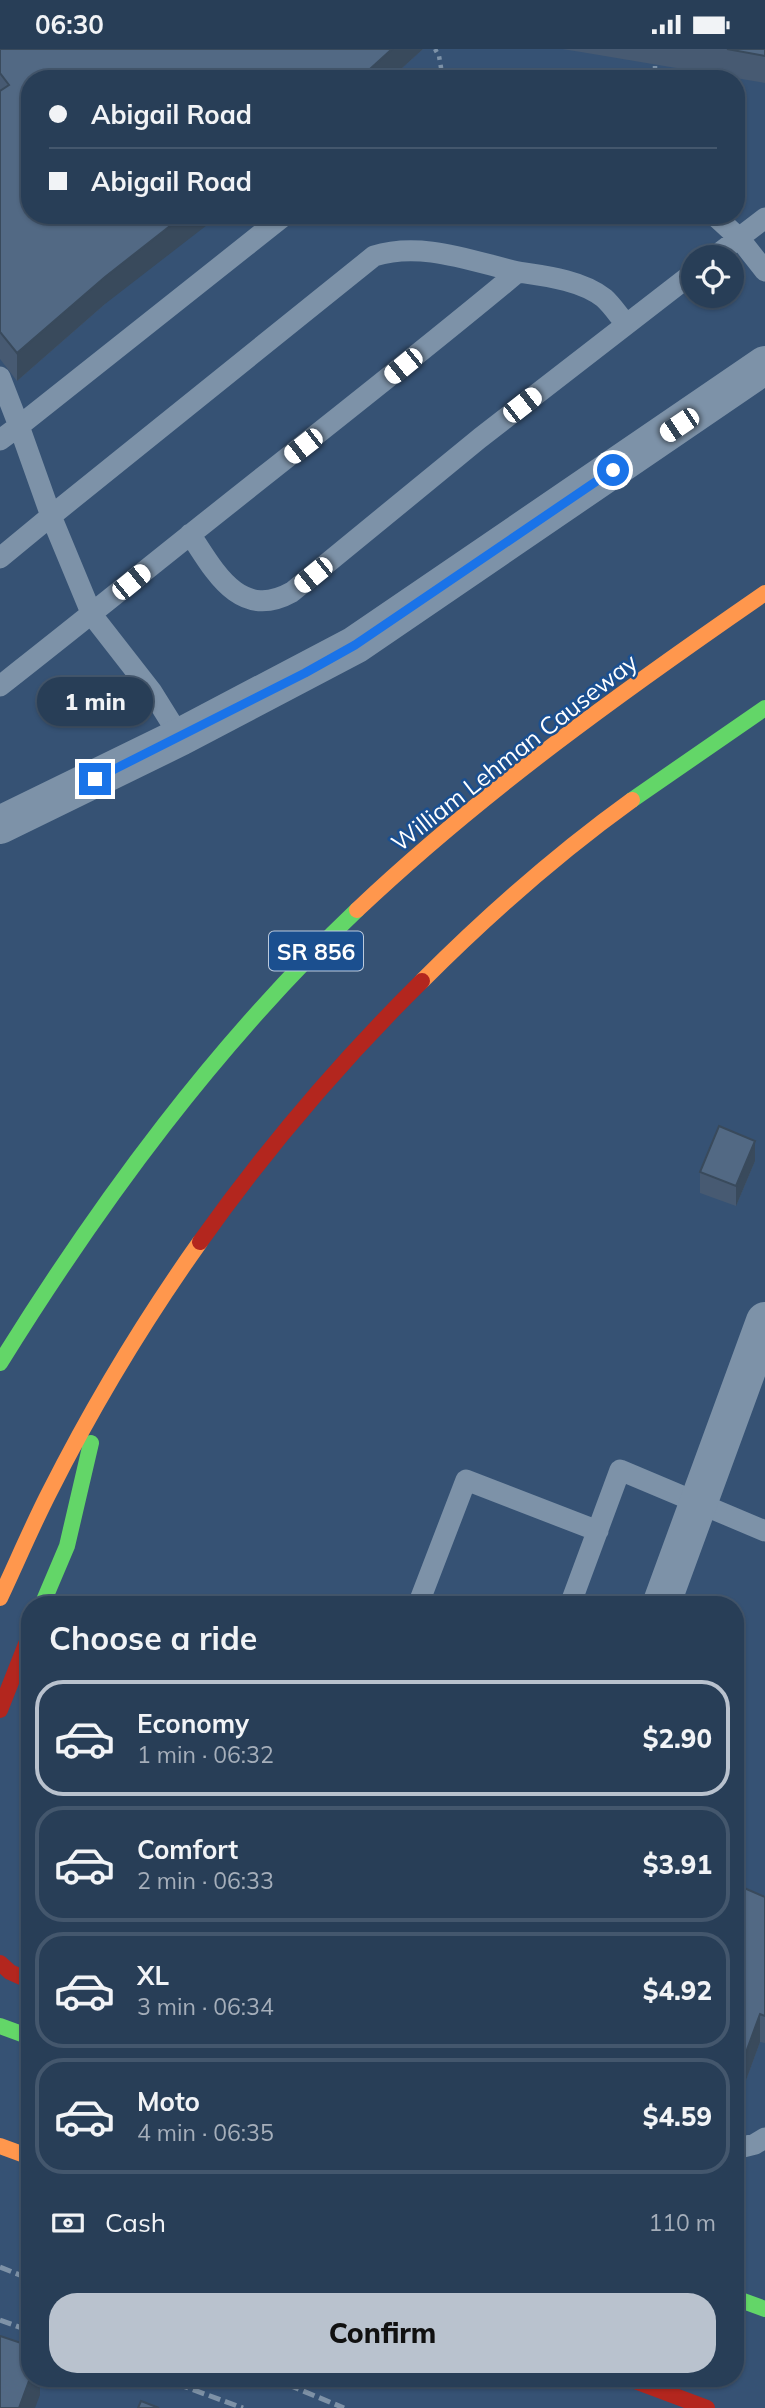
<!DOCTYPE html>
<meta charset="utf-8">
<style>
:root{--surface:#283e57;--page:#344961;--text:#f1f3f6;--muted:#a5aeba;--line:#44576d;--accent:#b9c2ce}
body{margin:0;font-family:Mulish,sans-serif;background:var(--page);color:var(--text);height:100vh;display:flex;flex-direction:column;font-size:26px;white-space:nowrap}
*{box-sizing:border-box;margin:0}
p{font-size:23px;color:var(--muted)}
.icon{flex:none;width:38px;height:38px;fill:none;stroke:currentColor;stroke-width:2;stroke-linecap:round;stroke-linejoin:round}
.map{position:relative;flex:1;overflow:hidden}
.panel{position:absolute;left:21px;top:1547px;width:723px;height:791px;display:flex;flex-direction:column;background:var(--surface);border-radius:28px;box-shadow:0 2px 5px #0004,0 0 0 2px var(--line)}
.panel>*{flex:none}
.banner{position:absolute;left:21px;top:21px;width:724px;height:154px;border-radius:28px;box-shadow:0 2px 5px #0004,0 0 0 2px var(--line);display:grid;align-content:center;height:154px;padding:0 28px;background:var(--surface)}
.buttons{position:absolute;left:681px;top:196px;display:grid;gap:14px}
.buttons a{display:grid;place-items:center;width:63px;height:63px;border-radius:50%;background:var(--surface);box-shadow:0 2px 5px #0004,0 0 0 2px var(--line);font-size:35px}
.end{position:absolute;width:32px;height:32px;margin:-16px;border:9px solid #1a73e8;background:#fff;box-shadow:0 0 0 4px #fff}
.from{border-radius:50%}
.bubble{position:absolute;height:49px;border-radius:24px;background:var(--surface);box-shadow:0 2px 5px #0004,0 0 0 2px var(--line);font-size:23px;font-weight:800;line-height:49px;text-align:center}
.car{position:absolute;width:21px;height:42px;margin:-21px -10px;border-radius:9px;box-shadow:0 0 5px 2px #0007;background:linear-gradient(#fff 24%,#345 0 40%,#fff 0 76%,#345 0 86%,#fff 0)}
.banner b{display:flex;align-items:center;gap:24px;height:66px;font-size:26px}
.banner b+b{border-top:2px solid var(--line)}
.banner i{width:18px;height:18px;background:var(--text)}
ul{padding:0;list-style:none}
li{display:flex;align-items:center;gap:21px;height:116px;margin:0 14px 10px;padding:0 14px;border:4px solid var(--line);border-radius:28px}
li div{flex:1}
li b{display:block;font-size:26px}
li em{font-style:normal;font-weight:800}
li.on{border-color:var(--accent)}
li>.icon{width:63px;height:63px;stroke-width:1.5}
h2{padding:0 28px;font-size:32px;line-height:84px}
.pay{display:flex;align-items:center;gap:18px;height:77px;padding:0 28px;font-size:26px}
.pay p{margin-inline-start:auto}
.primary-button{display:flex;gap:14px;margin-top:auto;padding:14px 28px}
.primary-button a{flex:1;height:80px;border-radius:28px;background:var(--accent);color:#111;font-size:28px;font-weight:800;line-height:80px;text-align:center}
.status{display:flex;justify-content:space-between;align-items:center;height:49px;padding:0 35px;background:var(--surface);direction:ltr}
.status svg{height:19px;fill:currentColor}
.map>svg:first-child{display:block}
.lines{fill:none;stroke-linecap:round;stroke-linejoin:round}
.path{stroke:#7d92a8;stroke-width:4.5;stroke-dasharray:3.5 5;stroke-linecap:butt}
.lane{stroke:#7d92a8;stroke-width:21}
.street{stroke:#7d92a8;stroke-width:38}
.fast{stroke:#63d668;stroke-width:16}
.slow{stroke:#ff974d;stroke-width:16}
.jam{stroke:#b3261e;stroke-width:16}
.rail{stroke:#7e92a7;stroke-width:5;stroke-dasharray:12 5;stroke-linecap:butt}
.wall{fill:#475a72}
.shaded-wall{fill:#394a5c}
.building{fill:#526984;stroke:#394a5c;stroke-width:2}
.route{stroke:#1a73e8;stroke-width:9}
.labels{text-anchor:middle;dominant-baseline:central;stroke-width:5;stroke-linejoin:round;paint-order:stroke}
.shield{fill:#1b4f8f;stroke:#bbcadd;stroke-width:2}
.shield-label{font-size:23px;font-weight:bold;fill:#fff}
.street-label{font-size:24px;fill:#fff;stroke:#1b4f8f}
</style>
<div class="status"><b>06:30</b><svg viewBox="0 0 49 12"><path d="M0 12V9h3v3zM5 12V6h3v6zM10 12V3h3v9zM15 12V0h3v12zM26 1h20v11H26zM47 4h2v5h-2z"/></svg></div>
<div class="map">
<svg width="765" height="2359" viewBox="0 0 765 2359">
<rect width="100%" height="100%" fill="#365274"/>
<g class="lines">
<path class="path" d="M435 0 439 7 443 30
M655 0V30"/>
<path class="lane" d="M714 166 739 189 765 222
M714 208 765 169
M0 328 19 377 285 166
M0 391 19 377 51 467 374 207C421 192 471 212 518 223
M190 485C215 523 240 572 292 543L480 389 693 224
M0 509 51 467 92 566 152 643 180 688
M0 637C64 587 127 536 191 485 300 398 410 313 518 223 545 227 581 231 604 249 612 256 619 267 626 275
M418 1556 466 1431 598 1482
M570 1556 620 1421 765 1482
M735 2100 755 2095 765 2089"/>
<path class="street" d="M0 776 180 688 355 596 765 316
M661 1556 765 1272"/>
<path class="fast" d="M632 751 765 659
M0 1314C102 1150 217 994 357 861
M42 1556 67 1497 91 1394
M0 1977 30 1988
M735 2249 765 2260"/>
<path class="slow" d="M357 861C483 742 623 642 765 544
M422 932C487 867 557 805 632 751
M0 1549C17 1513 32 1477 50 1442 94 1355 144 1272 200 1193
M0 2097 30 2108"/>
<path class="jam" d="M200 1193C266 1100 340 1013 422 932
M0 1661 30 1585
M0 1914 10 1923 30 1932
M627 2329 707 2359"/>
<path class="rail" d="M0 2218 30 2230
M0 2271 30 2282
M161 2329 243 2359
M272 2329 344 2359"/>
</g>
<path class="wall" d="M0 0H423L390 30H30L105 255 17 332 0 310Z
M562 0H765V34L581 3Z
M755 1112 736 1157 700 1144V1123Z
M735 1835 765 1848V1994L760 1993 741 2045 735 2043Z"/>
<path class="shaded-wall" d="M392 0H423L390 30H359Z
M184 166H220L105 255 17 332V304L105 228Z
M755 1092V1112L736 1157V1137Z
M760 1965V1993L741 2045V2017Z
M30 2329H40V2346L35 2359H19Z"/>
<path class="building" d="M0 0H392L359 30H30V166H184L105 228 17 304 0 283V42L9 36 0 24Z
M727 0H765V7Z
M719 1077 755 1092 736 1137 700 1123Z
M735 1835 765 1848V1967L760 1965 741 2017 735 2015Z
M0 2287 30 2297V2329L19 2359H0Z
M141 2352 159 2359H138Z"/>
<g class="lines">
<path class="route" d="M95 730 305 624 355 596 613 421"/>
</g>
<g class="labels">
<rect class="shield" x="269" y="882.5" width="94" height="39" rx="5"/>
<g class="shield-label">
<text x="316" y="902">SR 856</text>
</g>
<g class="street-label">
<text transform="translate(514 703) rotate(-38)">William Lehman Causeway</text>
</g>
</g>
</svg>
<div class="buttons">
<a><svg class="icon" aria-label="locate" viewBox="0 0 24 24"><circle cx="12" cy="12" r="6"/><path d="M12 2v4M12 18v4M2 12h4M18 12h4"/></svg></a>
</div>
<i class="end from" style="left:613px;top:421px"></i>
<i class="end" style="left:95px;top:730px"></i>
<div class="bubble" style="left:37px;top:628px;width:116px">1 min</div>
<i class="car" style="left:403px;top:317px;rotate:231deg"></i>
<i class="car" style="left:522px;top:356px;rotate:52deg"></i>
<i class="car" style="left:679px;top:376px;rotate:236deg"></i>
<i class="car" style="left:303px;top:397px;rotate:232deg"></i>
<i class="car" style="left:313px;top:526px;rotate:231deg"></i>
<i class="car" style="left:131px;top:533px;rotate:51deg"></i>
<div class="banner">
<b><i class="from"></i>Abigail Road</b>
<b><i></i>Abigail Road</b>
</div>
<section class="panel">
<h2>Choose a ride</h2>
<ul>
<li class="on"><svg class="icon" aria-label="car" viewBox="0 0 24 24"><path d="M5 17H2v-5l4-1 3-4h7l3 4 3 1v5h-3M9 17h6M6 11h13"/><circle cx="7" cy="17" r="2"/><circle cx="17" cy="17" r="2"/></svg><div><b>Economy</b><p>1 min · 06:32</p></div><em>$2.90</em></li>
<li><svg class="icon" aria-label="car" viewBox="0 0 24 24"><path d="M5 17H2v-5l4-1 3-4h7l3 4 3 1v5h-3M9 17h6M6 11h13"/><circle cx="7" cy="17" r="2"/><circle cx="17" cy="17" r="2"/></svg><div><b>Comfort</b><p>2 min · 06:33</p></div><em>$3.91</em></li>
<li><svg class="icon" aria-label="car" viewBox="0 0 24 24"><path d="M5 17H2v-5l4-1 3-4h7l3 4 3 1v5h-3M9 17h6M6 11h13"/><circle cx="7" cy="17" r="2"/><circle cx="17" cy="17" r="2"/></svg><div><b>XL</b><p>3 min · 06:34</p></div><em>$4.92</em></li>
<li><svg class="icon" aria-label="car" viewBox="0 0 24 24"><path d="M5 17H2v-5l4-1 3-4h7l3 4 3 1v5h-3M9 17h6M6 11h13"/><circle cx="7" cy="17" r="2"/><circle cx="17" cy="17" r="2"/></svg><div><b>Moto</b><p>4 min · 06:35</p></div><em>$4.59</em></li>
</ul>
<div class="pay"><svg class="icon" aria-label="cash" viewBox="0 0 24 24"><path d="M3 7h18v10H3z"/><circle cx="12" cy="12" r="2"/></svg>Cash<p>110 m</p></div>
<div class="primary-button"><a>Confirm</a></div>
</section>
</div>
